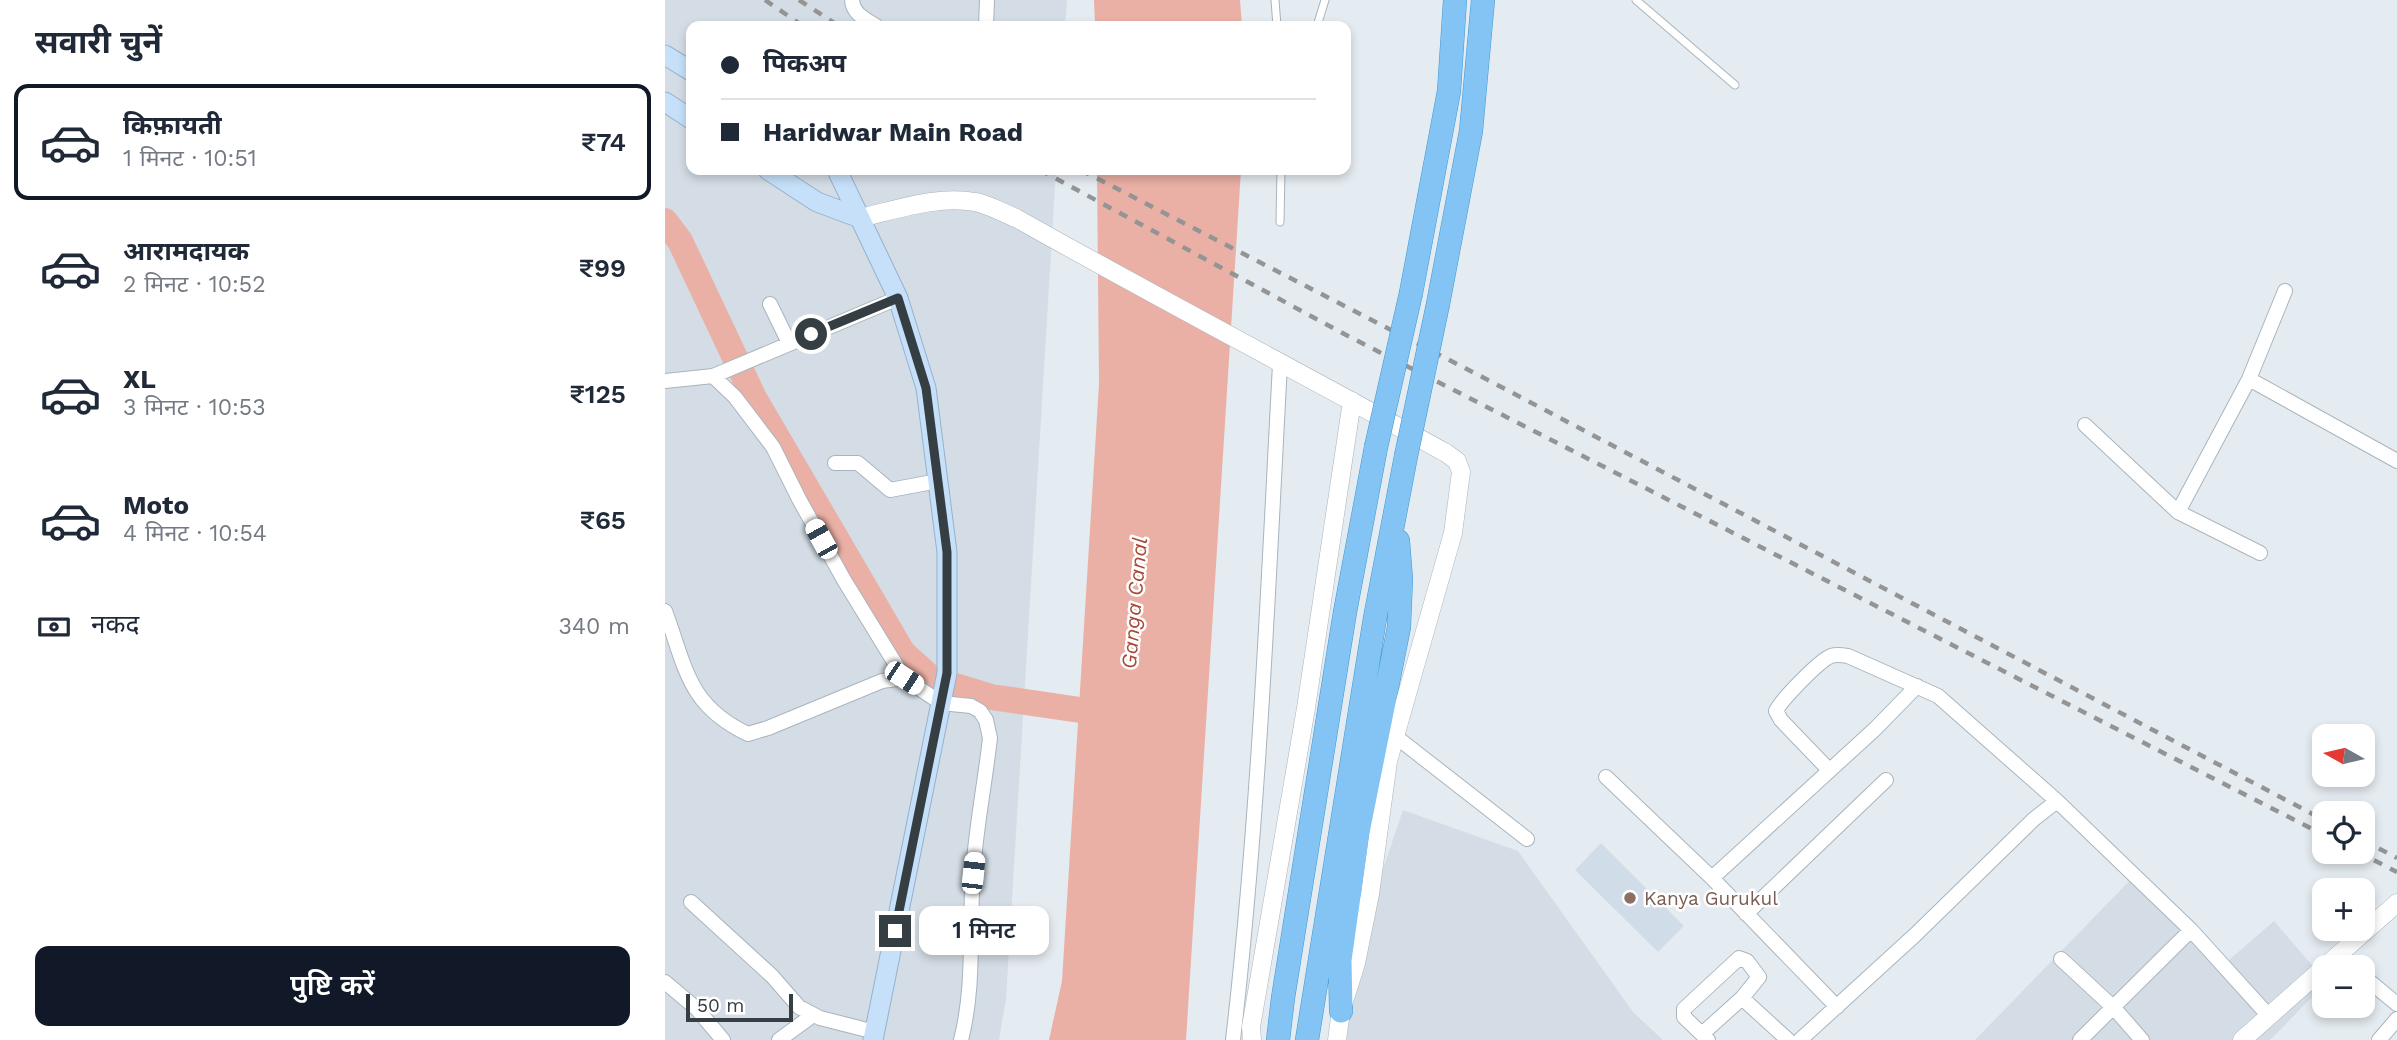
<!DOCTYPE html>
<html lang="hi">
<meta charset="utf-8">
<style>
:root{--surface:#fff;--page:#f6f6f7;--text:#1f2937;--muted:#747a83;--line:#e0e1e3;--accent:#111827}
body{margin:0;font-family:"Work Sans","Noto Sans Devanagari",sans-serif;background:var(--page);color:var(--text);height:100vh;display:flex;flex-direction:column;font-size:26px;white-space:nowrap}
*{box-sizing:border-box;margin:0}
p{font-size:23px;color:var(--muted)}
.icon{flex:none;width:38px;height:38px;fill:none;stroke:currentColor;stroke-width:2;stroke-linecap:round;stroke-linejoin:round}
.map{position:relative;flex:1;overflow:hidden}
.drawer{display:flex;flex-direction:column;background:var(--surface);width:665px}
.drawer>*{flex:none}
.guide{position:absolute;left:21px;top:21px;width:665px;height:154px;border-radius:14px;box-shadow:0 4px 10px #0003;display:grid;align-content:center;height:154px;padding:0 35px;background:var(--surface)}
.needle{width:46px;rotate:278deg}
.buttons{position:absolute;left:1647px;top:724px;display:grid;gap:14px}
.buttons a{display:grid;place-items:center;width:63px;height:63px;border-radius:14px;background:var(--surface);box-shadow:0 4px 10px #0003;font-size:35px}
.scale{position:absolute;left:21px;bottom:18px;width:107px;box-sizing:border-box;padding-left:7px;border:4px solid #353e43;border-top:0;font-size:19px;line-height:24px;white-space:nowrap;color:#353e43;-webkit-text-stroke:5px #fff;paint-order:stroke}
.end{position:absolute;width:32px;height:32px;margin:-16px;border:9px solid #353e43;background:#fff;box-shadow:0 0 0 4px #fff}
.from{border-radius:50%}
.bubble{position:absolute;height:49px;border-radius:14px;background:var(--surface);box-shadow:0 4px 10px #0003;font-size:23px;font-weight:600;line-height:49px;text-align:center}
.car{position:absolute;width:21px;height:42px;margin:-21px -10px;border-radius:9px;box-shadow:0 0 5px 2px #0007;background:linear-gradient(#fff 24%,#345 0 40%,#fff 0 76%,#345 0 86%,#fff 0)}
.guide b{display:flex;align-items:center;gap:24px;height:66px;font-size:26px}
.guide b+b{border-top:2px solid var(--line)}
.guide i{width:18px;height:18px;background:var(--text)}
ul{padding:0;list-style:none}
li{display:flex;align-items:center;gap:21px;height:116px;margin:0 14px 10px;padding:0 21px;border:4px solid transparent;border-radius:14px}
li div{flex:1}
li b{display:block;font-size:26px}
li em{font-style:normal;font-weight:600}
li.active{border-color:var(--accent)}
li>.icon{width:63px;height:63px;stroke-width:1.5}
h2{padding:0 35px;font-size:32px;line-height:84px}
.pay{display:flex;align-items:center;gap:18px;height:77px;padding:0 35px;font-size:26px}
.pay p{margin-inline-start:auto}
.primary-button{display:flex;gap:14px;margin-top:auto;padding:14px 35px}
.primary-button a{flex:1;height:80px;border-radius:14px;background:var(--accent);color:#fff;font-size:28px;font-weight:600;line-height:80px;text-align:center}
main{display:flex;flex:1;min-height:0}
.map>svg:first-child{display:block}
.residential{fill:#d4dde5}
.education{fill:#d0dde9}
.water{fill:#eab0a5}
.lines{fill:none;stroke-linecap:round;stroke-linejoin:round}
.river{stroke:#eab0a5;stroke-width:26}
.service-casing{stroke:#a9b4bc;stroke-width:9}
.minor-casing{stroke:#a9b4bc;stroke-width:16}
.tertiary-casing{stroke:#a9b4bc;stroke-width:19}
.secondary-casing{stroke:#96b1cb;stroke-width:21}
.trunk-casing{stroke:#4099d1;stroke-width:24}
.service{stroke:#fff;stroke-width:7}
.minor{stroke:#fff;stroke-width:14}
.tertiary{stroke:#fff;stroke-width:18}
.secondary{stroke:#c6e0fa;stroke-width:19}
.trunk{stroke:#84c4f4;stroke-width:23}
.rail{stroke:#949494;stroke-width:4.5;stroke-dasharray:9 9;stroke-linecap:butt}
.trunk-bridge-casing{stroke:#4099d1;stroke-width:24;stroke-linecap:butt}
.trunk-bridge{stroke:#84c4f4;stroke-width:23}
.route{stroke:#353e43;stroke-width:9}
.education-dot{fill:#8d6e63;stroke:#fff;stroke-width:2.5}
.labels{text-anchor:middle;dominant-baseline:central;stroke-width:5;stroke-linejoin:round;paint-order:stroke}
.education-label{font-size:19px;fill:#785e54;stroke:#fff;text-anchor:start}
.water-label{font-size:21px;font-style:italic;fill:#a64a37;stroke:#fff}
</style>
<main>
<section class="drawer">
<h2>सवारी चुनें</h2>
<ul>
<li class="active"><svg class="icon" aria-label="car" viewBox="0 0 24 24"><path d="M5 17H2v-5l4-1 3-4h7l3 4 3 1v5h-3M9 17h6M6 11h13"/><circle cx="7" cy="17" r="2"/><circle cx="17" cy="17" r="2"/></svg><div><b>किफ़ायती</b><p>1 मिनट · 10:51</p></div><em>₹74</em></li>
<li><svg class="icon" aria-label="car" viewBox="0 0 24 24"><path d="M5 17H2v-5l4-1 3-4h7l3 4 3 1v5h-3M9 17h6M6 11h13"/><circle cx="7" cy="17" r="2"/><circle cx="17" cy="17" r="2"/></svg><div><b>आरामदायक</b><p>2 मिनट · 10:52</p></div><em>₹99</em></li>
<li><svg class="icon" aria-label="car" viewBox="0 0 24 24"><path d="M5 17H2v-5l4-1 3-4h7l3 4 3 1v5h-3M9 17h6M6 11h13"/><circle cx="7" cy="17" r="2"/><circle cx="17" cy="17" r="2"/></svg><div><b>XL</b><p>3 मिनट · 10:53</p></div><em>₹125</em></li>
<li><svg class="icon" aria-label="car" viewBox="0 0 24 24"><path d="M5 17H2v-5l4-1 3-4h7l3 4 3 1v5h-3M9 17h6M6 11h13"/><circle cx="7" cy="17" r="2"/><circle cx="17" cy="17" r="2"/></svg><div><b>Moto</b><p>4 मिनट · 10:54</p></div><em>₹65</em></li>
</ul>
<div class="pay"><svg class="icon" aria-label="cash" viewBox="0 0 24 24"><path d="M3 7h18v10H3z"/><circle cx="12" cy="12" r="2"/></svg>नकद<p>340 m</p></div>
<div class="primary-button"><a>पुष्टि करें</a></div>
</section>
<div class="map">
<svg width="1732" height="1040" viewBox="0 0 1732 1040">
<rect width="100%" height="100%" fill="#e5ecf1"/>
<path class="residential" d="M0 0H402L400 26H26V170H391L341 999 334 1040H0Z
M738 810 853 851 968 1012 998 1040H679L678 987Z
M1471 874 1564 960 1609 921 1659 979V985L1605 1040H1310Z"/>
<path class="education" d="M936 843 1019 926 993 952 910 870Z"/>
<path class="water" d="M429 0H575L577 26H430Z
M432 170H576L521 1040H384L397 981 434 384Z"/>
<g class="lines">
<path class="river" d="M0 221 15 241 89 398 238 653 267 679 326 697 449 715"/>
<defs>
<path id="service" d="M610 0 612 26
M971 0 1070 85
M652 26 660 0
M615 222 616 170"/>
<path id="minor" d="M187 0C188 14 200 19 211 26
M321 26 322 0
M105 304 124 343
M48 376 70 397 108 447 134 499 179 580 239 678 276 703 306 706 315 711 321 720 325 738C320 783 311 827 308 872 304 928 310 986 296 1040
M1584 379 1732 461
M0 381 48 376 233 298
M1420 425 1513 512 1595 553
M170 463H193L225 490 273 481
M1513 512 1584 379 1620 291
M0 611C21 667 22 705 83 734L103 728 217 681 239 678
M730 736 862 839
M1164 770 1116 720 1111 711C1116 700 1155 660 1166 656 1172 654 1177 655 1183 656L1273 696 1392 801 1526 930 1603 1015
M941 777 1047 878
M26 902 107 976 134 1007 155 1018 210 1032
M1081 914 1221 780
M1672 955 1688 968
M1396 959 1449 1008 1477 1040
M1698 976 1732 1004
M0 982 32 1009 58 1040
M1172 1007 1047 878 1210 729 1252 686
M1037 1034 1077 998 1123 1040
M114 1040 148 1015
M568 1040C594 816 603 589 615 364
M1043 1040 1019 1017V1009L1074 958 1082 961 1094 977 1077 998
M1135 1040 1250 935 1369 819 1392 801
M1415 1040 1526 930
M1714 1040 1732 1019"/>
<path id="tertiary" d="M195 218C231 210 273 195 310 202 323 204 338 213 351 218 493 298 638 374 781 453L792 461 796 472 788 533 723 761 705 894 691 963 676 1011 672 1040
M587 1040 586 1027 641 708 687 401
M1577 1040 1732 903"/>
<path id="secondary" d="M0 55 26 71
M0 102 26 119
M103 170 152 202 195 218
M172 170 233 298 261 388 282 552V673L208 1040"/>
<path id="trunk" d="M746 293 784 91 790 0
M773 304 806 131 818 0
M676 1011 675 960 693 832 734 627 736 579 733 541
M613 1040 618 998 680 612 711 447
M642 1040 710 618 741 456"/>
</defs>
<use href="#service" class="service-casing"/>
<use href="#minor" class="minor-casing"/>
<use href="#tertiary" class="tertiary-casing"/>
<use href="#secondary" class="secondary-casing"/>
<use href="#trunk" class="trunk-casing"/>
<use href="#service" class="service"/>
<use href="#minor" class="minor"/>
<use href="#tertiary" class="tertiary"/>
<use href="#secondary" class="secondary"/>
<use href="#trunk" class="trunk"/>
<path class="rail" d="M100 0 138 26
M134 0 174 26
M375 170 683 336 1659 835
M416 170 823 380 1659 820
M1698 840 1732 858
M1693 852 1732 872"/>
<defs>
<path id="trunk-bridge" d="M711 447 746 293
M741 456 773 304"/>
</defs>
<use href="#trunk-bridge" class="trunk-bridge-casing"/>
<use href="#trunk-bridge" class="trunk-bridge"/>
</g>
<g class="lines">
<path class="route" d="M146 334 233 298 261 388 282 552V673L230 931"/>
</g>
<circle class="education-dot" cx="965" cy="898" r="7"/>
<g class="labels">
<g class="education-label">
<text x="979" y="898">Kanya Gurukul</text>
</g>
<g class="water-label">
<text transform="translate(469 603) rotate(-85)">Ganga Canal</text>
</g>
</g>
</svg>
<div class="buttons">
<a><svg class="needle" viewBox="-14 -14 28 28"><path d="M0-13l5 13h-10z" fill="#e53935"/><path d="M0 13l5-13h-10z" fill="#747a83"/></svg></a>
<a><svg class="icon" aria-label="locate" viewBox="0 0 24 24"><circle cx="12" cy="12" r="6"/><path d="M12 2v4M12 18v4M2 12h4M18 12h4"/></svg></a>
<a>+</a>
<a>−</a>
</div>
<div class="scale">50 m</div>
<i class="end from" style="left:146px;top:334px"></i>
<i class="end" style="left:230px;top:931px"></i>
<div class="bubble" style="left:254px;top:906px;width:130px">1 मिनट</div>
<i class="car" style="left:156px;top:539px;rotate:331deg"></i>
<i class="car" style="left:239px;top:678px;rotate:123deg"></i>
<i class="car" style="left:308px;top:873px;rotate:6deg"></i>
<div class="guide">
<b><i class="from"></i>पिकअप</b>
<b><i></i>Haridwar Main Road</b>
</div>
</div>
</main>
